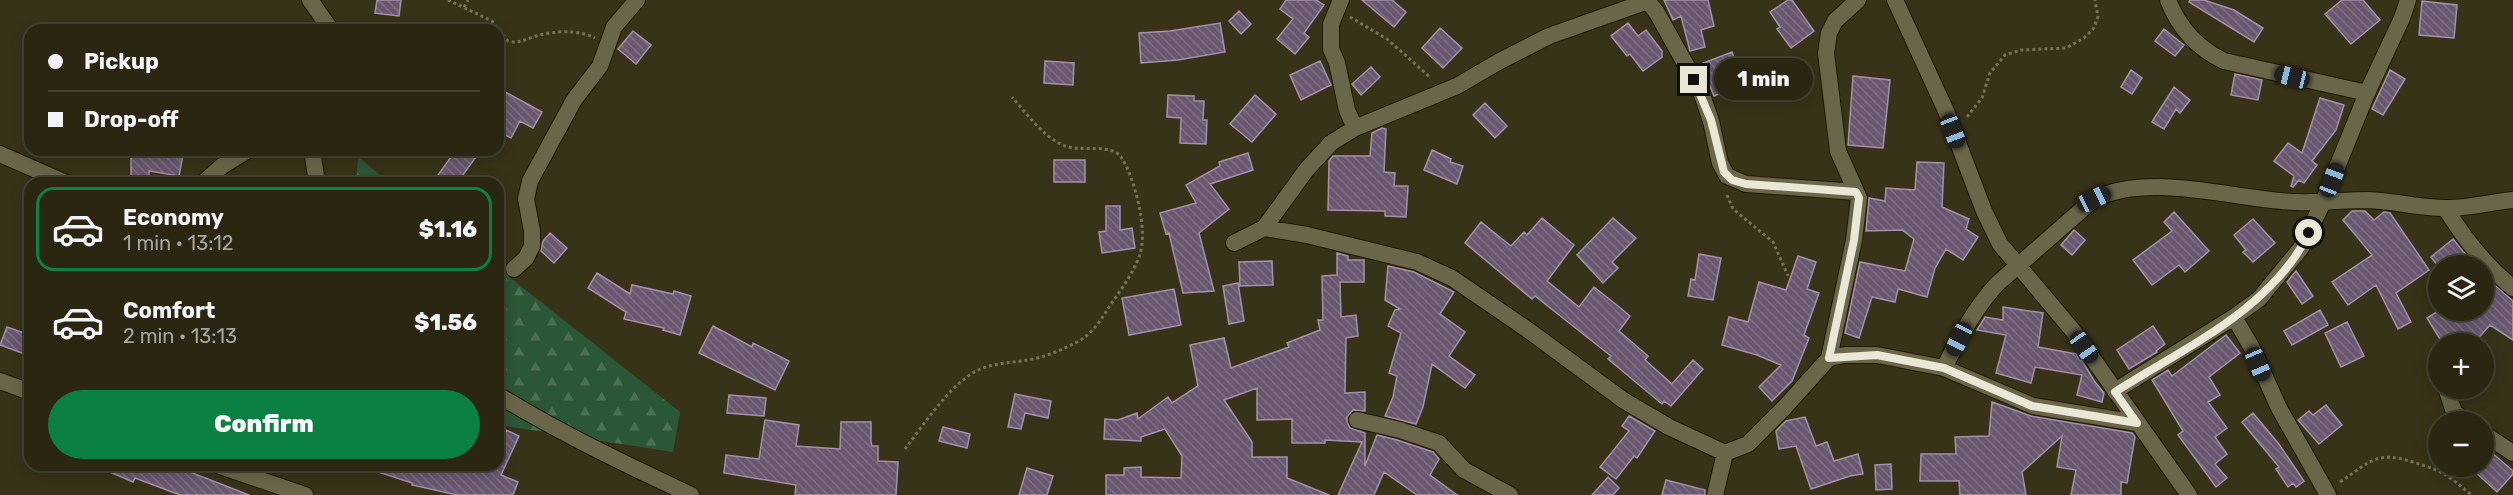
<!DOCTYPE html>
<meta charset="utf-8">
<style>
:root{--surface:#2a2612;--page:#322e1b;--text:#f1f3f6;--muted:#a5a59f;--line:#464332;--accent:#0b8043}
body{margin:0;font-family:Rubik,sans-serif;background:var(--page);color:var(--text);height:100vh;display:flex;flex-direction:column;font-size:22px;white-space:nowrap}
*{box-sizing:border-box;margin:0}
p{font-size:20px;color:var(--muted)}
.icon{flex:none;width:33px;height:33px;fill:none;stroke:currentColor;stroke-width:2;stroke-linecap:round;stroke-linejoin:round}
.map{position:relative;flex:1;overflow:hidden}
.panel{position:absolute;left:24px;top:177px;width:480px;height:294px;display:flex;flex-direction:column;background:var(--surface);border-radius:18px;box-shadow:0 3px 15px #0003,0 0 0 2px var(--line)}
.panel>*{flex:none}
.guide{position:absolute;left:24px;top:24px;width:480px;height:132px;border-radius:18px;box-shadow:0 3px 15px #0003,0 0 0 2px var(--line);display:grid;align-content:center;height:132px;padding:0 24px;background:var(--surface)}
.buttons{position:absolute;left:2428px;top:255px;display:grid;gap:12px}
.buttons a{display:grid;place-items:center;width:66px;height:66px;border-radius:50%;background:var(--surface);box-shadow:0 3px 15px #0003,0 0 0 2px var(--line);font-size:30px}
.end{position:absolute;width:27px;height:27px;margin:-14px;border:8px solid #eae7d7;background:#111;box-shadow:0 0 0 3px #111}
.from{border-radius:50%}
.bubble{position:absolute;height:42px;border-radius:21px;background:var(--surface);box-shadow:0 3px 15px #0003,0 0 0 2px var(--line);font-size:20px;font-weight:800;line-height:42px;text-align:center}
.car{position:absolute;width:18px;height:36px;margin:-18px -9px;border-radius:8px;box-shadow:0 0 4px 2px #0007;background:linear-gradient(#222 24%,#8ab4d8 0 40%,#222 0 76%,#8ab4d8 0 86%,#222 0)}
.guide b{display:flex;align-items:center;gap:21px;height:57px;font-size:22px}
.guide b+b{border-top:2px solid var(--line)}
.guide i{width:15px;height:15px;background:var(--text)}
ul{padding:10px 0 0;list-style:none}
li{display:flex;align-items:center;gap:18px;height:84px;margin:0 12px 9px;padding:0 12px;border:3px solid transparent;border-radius:18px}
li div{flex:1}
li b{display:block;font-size:22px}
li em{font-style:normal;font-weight:800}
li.active{border-color:var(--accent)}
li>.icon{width:54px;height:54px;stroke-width:1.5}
.primary-button{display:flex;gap:12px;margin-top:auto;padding:12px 24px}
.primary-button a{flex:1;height:69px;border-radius:36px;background:var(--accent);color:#fff;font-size:24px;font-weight:800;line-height:69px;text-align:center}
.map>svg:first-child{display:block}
.forest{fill:url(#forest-firs)}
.building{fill:url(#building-back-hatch);stroke:#a391ab;stroke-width:1.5}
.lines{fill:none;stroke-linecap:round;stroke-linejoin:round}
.minor-casing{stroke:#1f1a01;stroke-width:18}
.path{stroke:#76715a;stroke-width:3;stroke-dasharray:3 3;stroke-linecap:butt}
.minor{stroke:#6b6649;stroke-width:16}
.route{stroke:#eae7d7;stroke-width:8}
</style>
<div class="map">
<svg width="2513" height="495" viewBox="0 0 2513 495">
<defs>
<pattern id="forest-firs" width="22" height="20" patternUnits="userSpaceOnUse" patternTransform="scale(1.5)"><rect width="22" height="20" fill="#2a5836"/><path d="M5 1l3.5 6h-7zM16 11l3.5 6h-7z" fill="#497052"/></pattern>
<pattern id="building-back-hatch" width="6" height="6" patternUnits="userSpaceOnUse" patternTransform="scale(1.5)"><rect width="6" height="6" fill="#68576f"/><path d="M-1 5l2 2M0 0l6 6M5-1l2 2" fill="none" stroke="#7e6f83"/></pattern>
</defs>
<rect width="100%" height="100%" fill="#383218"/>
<path class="forest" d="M358 157 390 183H356Z
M498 268 680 412 673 452 498 425Z"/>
<path class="building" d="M377 0H401L399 16 375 13Z
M1286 0H1316L1324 5 1304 33 1309 37 1295 54 1277 39 1293 19 1280 9Z
M1362 0H1392L1406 12 1394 27Z
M1664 0H1708L1714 26 1701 30 1705 47 1690 51 1681 16 1673 20Z
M1788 0H1792L1814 31 1791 48 1777 29 1780 27 1770 12Z
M2190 0H2204L2234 10 2263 28 2254 42 2189 2Z
M2342 0H2363L2380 20 2351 44 2325 14Z
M2422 1 2457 5 2454 38 2419 35Z
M1239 11 1251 24 1241 34 1229 21Z
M1220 23 1225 52 1178 60 1141 63 1139 33 1170 31Z
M1628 23 1638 36 1646 30 1662 51V57L1643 71 1630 54 1627 56 1611 36Z
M1440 28 1462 48 1443 68 1422 48Z
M2164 29 2184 45 2175 56 2155 41Z
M633 31 651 45 636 64 618 49Z
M1732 52 1744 84 1714 96 1701 64Z
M1045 61 1074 63 1073 85 1044 83Z
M1320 61 1331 85 1301 100 1290 75Z
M1371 67 1380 77 1361 95 1352 84Z
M2131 70 2142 78 2132 94 2121 87Z
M2390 70 2405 79 2383 115 2372 109Z
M2235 74 2262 80 2258 100 2231 95Z
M1853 76 1890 80 1883 148 1848 145Z
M2174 87 2190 100 2180 113 2176 109 2164 129 2152 122Z
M498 88 542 112 533 128 520 121 511 138 498 131Z
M1168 95 1194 96V101H1204L1203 120H1207L1206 144 1180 143 1181 118 1167 117Z
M1255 95 1276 114 1252 142 1230 124Z
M2320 98 2344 105 2336 130 2312 161 2317 165 2304 183 2299 180 2293 187 2291 186 2294 176 2274 161 2288 143 2302 153Z
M1485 103 1507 126 1495 138 1473 115Z
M1382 128 1386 129 1384 172 1395 173 1394 186H1408L1406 217 1385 216V211L1328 210 1329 161 1333 156H1370L1372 133Z
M131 150 159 151 183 155 179 176 149 171V177L131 176Z
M456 150H481L457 183H449L438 175Z
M1432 150 1451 159 1450 162 1463 166 1457 184 1424 170Z
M1248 153 1253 170 1210 184 1229 209 1199 233 1214 291 1183 293 1169 233 1166 234 1160 213 1196 203 1186 185 1220 166 1219 162Z
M1054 160H1085V182H1054Z
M1917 162 1944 163 1942 207 1969 219 1966 229 1978 237 1963 260 1946 249 1935 268 1927 297 1898 289 1895 302 1872 297 1859 338 1845 333 1860 262 1905 271 1914 239 1902 230 1866 231 1869 198 1885 201 1886 188 1915 190Z
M1106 206H1120V230L1132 228 1135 248 1102 253 1099 232 1106 231Z
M2352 211H2365L2374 220 2384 212 2390 213 2429 270 2396 293 2411 322 2398 329 2376 285 2348 305 2332 282 2372 255 2343 220Z
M2174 212 2209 251 2185 272 2179 265 2152 285 2133 260 2172 231 2164 222Z
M1542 218 1574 245 1547 281 1579 307 1594 287 1618 306 1630 316 1619 331 1648 356 1645 360 1672 384 1693 360 1703 369 1671 406 1664 401 1662 404 1608 359 1611 356 1535 296 1532 299 1465 243 1481 222 1511 246 1524 232 1527 235Z
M1613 218 1636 238 1612 262 1618 268 1603 283 1577 255Z
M2253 219 2275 243 2253 262 2243 252 2246 250 2234 235Z
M2074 230 2085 240 2072 255 2061 245Z
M550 233 567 248 554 263 541 251 543 241Z
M2453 239 2470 260 2463 266H2438L2431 257Z
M1337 253 1348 256V260H1364V282H1340L1341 317 1356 315 1358 336 1346 338 1345 393 1365 392V411L1353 410 1347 417V422L1350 428 1365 433V466L1377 435 1397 440 1433 452 1439 459 1430 475 1457 495H1417L1384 472 1374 495H1338L1362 442 1325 440V443H1292V419L1257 420V388L1224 400 1252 442V457H1287V478L1329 495H1106V475H1124V468L1141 467V477L1181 478 1182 456 1165 429 1141 437V441L1104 439 1105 419 1118 420 1137 413 1138 419 1168 397 1172 403 1198 386 1190 345 1224 338 1231 368 1289 347 1287 343 1320 330 1318 320H1323L1322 276 1337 275Z
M1699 254 1721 258 1713 300 1688 296 1691 279 1695 280Z
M1798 256 1816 262 1807 289 1819 293 1804 335 1809 338 1792 381 1772 401 1759 387 1781 365 1757 355 1722 345 1729 317 1748 322 1759 282 1786 290Z
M1272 261 1273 285 1240 286 1239 262Z
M1388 266 1414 272 1454 292 1440 314 1465 332 1449 356 1475 375 1465 388 1432 364 1423 407 1416 424 1385 416 1393 397 1397 376 1389 373 1401 333 1388 326 1395 310 1400 309 1385 300Z
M2296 271 2313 296 2302 304 2287 282Z
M597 273 630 294 632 285 673 294 674 291 691 296 680 335 663 330 664 328 624 319 626 312 588 288Z
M2484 276 2513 301V340L2490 325 2473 344H2451L2444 337 2440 339 2427 318 2440 310H2484Z
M1238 283 1244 321 1229 324 1223 286Z
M1174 289 1181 325 1129 335 1122 298Z
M2003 307 2043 313 2038 347 2076 354 2079 360 2082 361 2095 382 2104 393 2102 402 2077 395 2082 375 2035 367 2031 383 1996 373 2006 335 1977 330 1985 317 2003 320Z
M2320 310 2328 325 2292 345 2284 331Z
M2347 322 2364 356 2341 367 2325 333Z
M713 326 752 347 753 343 789 361 775 390 699 353Z
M2153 326 2165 344 2156 351 2157 352 2129 369 2117 350Z
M7 327 30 335V356L0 345Z
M2226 335 2240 353 2209 377 2220 395 2208 402 2227 428 2215 437 2227 454 2215 464 2227 478 2216 487 2178 435 2183 431 2152 380 2168 370 2172 376Z
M1015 394 1051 401 1048 418 1025 413 1021 429 1008 427Z
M729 395 766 398 764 416 727 413Z
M1992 402 2031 416 2132 433 2135 437 2127 483 2121 482V495H2071L2076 470 2057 467 2062 436 2022 472 2026 495H1960L1959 481H1920L1921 454H1956L1955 437 1989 436Z
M2326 405 2342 425 2319 444 2298 420 2309 411 2313 415Z
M2253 413 2278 443 2304 481 2296 487 2293 483 2288 487 2276 469 2279 467 2242 422Z
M1629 416 1655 431 1637 458 1634 456 1616 479 1600 467 1629 431 1622 426Z
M1805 417 1816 446 1827 442 1834 461 1858 454 1863 474 1850 476 1811 489 1796 446 1779 449 1776 431 1786 421Z
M765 420 799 425 796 446 840 449 841 422H871V442L872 446H878V461L898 462 896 495H795L796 485 724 473 726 455 759 459Z
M943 427 970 434 967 448 939 441Z
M506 430 519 436 501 475 518 482 513 495H457L412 485V483L366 468V465H498V448Z
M2491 452 2513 471V474L2497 492 2473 470 2476 466H2484V459Z
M1891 464 1892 489 1876 490 1875 465Z
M94 465H172L249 495H180L135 478 133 482Z
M1027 468 1053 476 1047 495H1019Z
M1608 477 1619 488 1613 495H1592Z
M1666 480 1705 490V495H1662Z"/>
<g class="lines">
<defs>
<path id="minor" d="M310 0 331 30
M1341 0 1331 24V49L1337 63 1347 110 1355 128
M1647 0 1657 13 1701 92 1711 121 1720 163 1727 176 1746 184 1856 192
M1895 0 1946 111 1984 211 2000 244 2074 332 2189 495
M2168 0C2179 28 2197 48 2224 61L2367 93
M312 150 317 183
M0 154 66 183
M203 183 222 166 248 150
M2446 209C2465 240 2485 265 2513 288
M1264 228 1307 235 1417 262 1452 278 1528 330 1623 400 1669 427 1725 453 1748 444 1784 408 1829 358 1845 355H1877L1944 368 2033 406 2137 423
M1234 243 1264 228 1307 169 1331 143 1355 128 1457 86 1500 61 1549 36 1648 1
M514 269 526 258 532 246V231L526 199 530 181 574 100 600 66 614 27 637 0
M2234 317 2252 348 2279 408 2328 495
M1829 358 1854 240 1859 198 1838 151 1826 53 1829 33 1835 21 1858 0
M1944 368C1959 338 1974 309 1997 284L2094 199C2152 171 2234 200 2296 202 2320 203 2344 200 2368 200 2394 201 2420 208 2445 208 2467 209 2491 202 2513 200
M0 381 30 392
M2446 388 2454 412 2467 422
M2115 391 2234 317 2259 299 2301 248 2323 202 2367 93 2402 18 2408 0
M498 395C560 433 625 464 691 495
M1357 420 1400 430 1439 443 1464 470 1510 495
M2484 434 2513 453
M217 465 305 495
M1715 495 1725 453"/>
</defs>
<use href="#minor" class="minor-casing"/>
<path class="path" d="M448 0 492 21 508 41C519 44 526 39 536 36 554 31 577 29 595 38
M464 7 468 0
M1350 17 1387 39 1431 78
M1967 117 1982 98 1990 73 2005 55 2021 50 2066 48 2084 38 2093 29 2098 17 2095 0
M1727 195 1733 209 1773 242 1788 276
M905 449C924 424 945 392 971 374 991 361 1014 364 1037 358 1050 355 1063 349 1075 343 1092 335 1101 320 1111 304 1121 290 1133 273 1139 257 1149 232 1135 178 1121 157 1111 143 1081 152 1065 146 1043 137 1027 114 1012 97
M2340 482C2373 460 2376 450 2416 463 2428 467 2440 470 2450 478 2458 483 2464 490 2472 495"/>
<use href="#minor" class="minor"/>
</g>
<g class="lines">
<path class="route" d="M1694 80 1711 120 1724 172 1732 180 1746 184 1856 192 1859 198 1854 240 1829 358 1877 355 1944 368 2032 406 2137 423 2115 392C2184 348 2272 309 2309 233"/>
</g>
</svg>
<div class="buttons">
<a><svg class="icon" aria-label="layers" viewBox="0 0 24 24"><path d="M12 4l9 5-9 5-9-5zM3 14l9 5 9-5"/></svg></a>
<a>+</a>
<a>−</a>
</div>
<i class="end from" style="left:2309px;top:233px"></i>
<i class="end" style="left:1694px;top:80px"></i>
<div class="bubble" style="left:1714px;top:58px;width:99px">1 min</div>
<i class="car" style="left:2292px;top:77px;rotate:284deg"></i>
<i class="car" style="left:1953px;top:131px;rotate:159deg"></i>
<i class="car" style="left:2332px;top:180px;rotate:21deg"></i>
<i class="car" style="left:2094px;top:199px;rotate:64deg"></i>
<i class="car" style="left:1959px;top:339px;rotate:206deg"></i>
<i class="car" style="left:2084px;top:347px;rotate:145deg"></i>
<i class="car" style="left:2258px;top:364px;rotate:157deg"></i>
<div class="guide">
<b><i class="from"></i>Pickup</b>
<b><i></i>Drop-off</b>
</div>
<section class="panel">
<ul>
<li class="active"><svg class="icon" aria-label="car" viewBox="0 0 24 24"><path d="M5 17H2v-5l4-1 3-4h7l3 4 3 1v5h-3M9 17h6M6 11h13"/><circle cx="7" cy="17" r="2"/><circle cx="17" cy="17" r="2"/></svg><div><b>Economy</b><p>1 min · 13:12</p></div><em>$1.16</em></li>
<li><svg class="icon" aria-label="car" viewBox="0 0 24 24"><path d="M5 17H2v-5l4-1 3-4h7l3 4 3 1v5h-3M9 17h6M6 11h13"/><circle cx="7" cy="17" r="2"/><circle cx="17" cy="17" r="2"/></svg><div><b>Comfort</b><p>2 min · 13:13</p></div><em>$1.56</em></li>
</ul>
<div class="primary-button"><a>Confirm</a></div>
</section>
</div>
